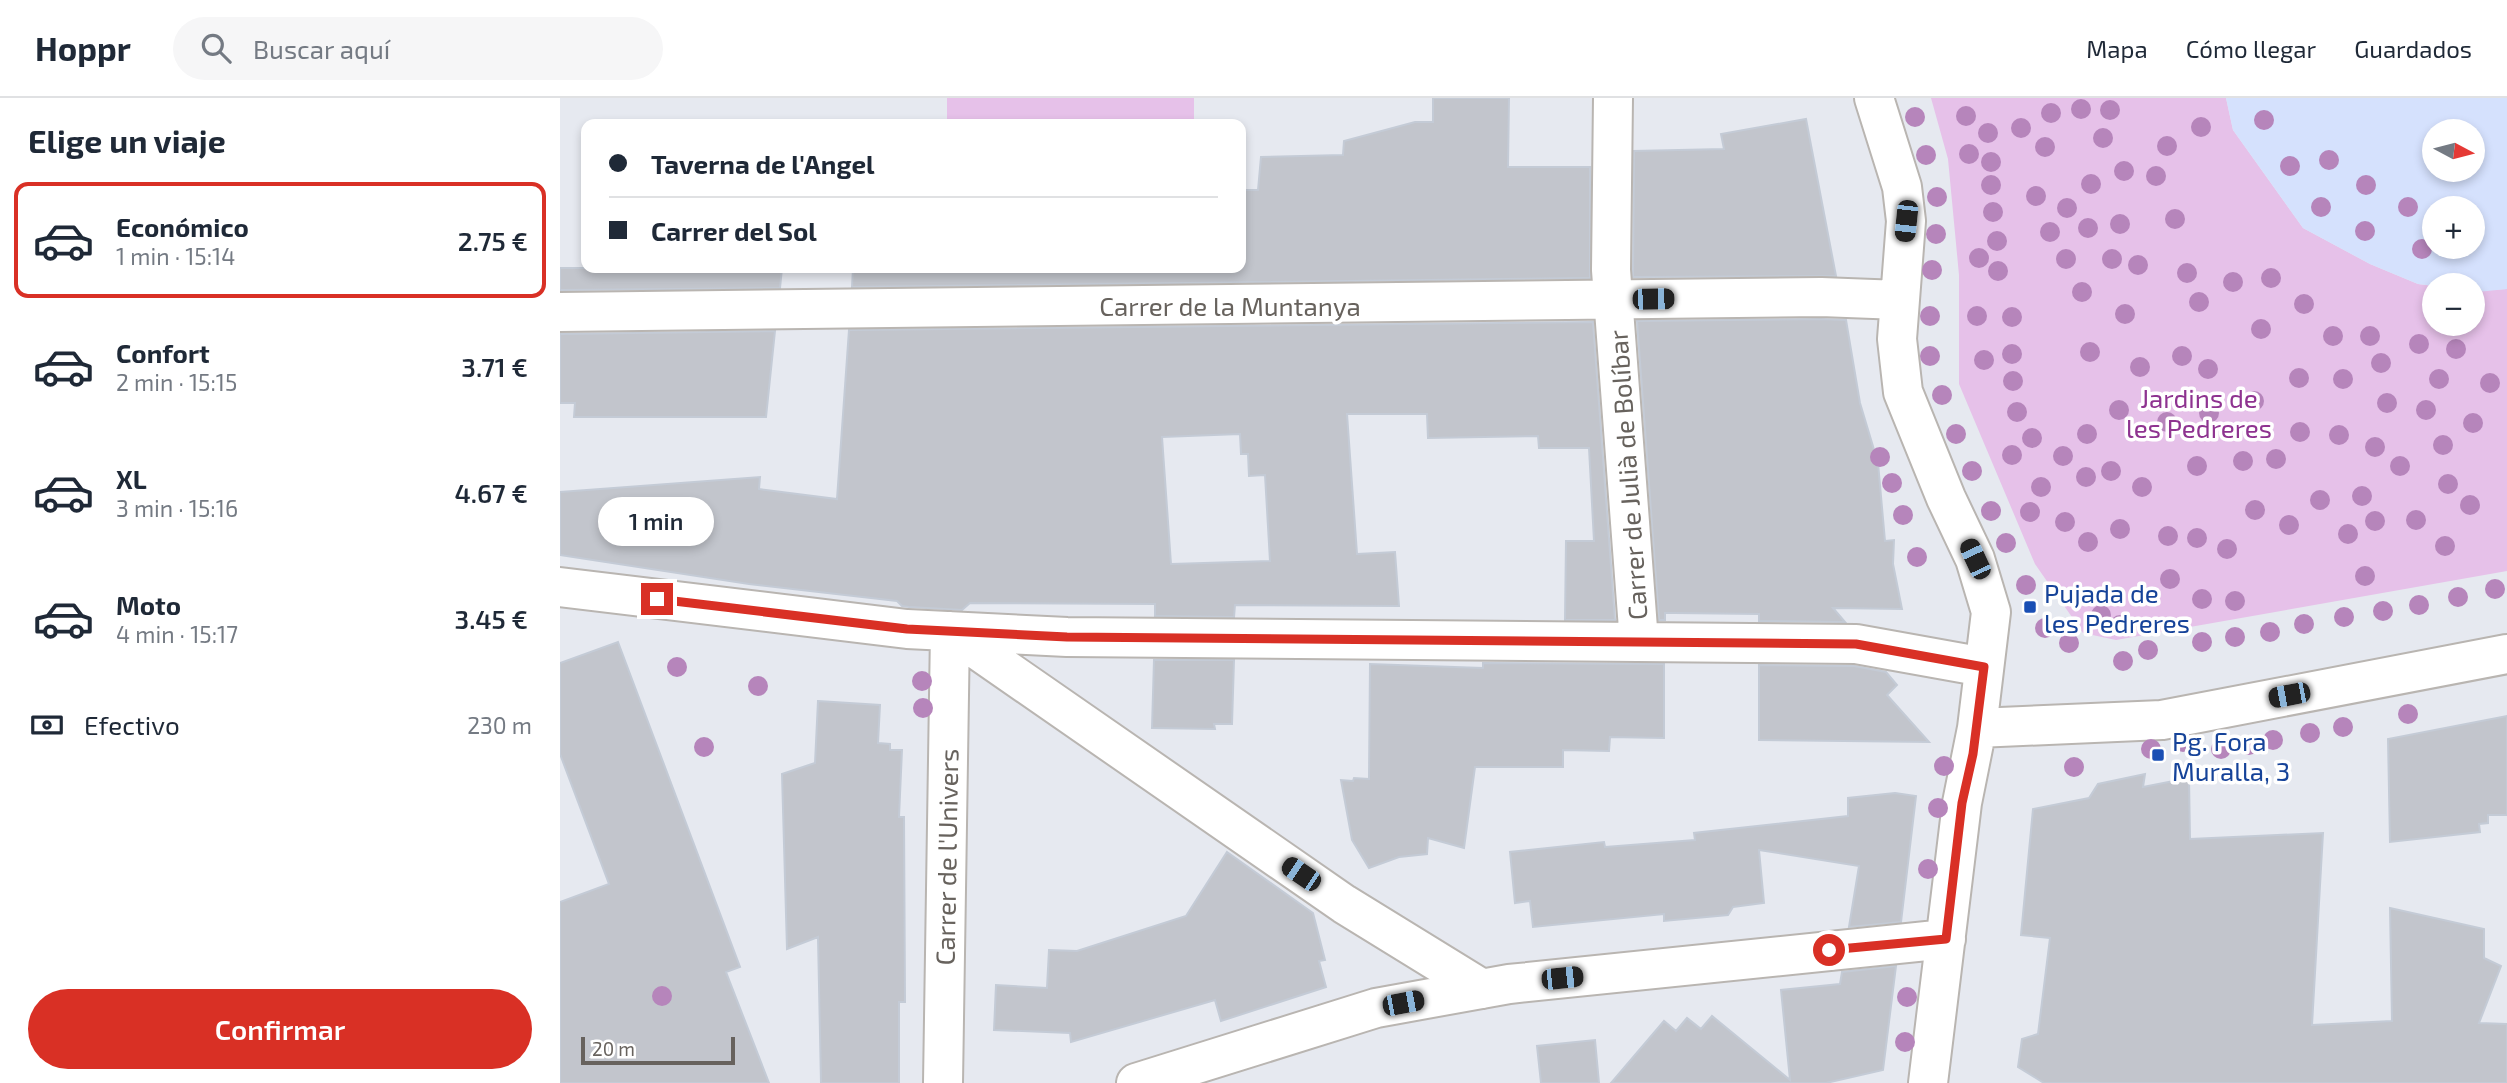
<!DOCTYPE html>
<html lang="es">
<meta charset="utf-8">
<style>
:root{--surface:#fff;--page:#f6f6f7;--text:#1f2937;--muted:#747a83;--line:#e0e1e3;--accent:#d93025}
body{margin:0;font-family:"Exo 2",sans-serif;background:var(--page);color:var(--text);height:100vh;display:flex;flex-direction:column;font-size:26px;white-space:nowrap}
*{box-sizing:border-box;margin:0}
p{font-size:23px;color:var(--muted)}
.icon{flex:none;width:38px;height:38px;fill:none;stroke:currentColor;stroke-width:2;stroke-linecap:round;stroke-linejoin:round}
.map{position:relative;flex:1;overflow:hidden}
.sheet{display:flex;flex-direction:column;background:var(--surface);width:560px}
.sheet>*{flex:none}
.hud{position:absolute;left:21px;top:21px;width:665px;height:154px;border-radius:14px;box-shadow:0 4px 10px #0003;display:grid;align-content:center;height:154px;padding:0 28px;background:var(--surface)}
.needle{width:46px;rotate:97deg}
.fabs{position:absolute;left:1862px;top:21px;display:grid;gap:14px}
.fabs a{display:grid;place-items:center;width:63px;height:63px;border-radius:50%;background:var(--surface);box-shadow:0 4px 10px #0003;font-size:35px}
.scale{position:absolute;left:21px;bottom:18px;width:154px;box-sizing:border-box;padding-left:7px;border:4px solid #67625d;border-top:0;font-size:19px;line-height:24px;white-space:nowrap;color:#67625d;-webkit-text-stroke:5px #fff;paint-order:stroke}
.end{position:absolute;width:32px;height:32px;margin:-16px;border:9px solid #d93025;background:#fff;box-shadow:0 0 0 4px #fff}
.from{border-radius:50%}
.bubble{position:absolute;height:49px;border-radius:24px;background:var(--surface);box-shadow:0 4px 10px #0003;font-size:23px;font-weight:600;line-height:49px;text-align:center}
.car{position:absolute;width:21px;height:42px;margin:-21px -10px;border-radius:9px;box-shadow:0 0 5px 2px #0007;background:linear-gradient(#222 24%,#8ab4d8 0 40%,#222 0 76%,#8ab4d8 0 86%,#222 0)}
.hud b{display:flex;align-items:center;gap:24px;height:66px;font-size:26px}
.hud b+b{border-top:2px solid var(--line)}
.hud i{width:18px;height:18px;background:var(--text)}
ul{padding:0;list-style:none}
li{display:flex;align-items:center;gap:21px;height:116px;margin:0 14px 10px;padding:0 14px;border:4px solid transparent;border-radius:14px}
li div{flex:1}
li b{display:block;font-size:26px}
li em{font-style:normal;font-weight:600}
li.active{border-color:var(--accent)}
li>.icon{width:63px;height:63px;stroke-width:1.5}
h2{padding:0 28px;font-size:32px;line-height:84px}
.pay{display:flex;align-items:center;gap:18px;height:77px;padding:0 28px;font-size:26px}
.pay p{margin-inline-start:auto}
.cta{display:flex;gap:14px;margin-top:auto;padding:14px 28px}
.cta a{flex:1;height:80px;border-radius:42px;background:var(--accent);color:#fff;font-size:28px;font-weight:600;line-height:80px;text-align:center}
header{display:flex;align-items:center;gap:42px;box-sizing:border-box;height:98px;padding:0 35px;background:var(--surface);border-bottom:2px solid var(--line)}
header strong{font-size:33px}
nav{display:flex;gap:38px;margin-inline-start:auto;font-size:24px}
.search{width:490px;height:63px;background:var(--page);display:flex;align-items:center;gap:18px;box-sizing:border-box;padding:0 24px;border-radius:38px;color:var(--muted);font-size:26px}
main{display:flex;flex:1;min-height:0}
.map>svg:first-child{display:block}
.green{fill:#e6c1e9}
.sand{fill:#d5e1fd;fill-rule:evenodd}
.building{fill:#c2c5cc;stroke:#c4cbd6;stroke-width:2;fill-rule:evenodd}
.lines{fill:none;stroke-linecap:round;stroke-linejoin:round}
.street-casing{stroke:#b9b5b1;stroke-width:42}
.street{stroke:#fff;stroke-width:38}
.tree{fill:#b685bb}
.route{stroke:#d93025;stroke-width:9}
.transit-dot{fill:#1a4fb4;stroke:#fff;stroke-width:2.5}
.labels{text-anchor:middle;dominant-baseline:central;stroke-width:7;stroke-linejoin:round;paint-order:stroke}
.street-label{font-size:26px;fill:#67625d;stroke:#fff}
.park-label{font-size:26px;fill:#8e3390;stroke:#fff}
.transit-label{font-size:26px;fill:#164399;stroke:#fff;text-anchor:start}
</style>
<header>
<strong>Hoppr</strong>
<div class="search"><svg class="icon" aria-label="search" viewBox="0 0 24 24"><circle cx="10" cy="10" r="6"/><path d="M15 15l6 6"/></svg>Buscar aquí</div>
<nav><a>Mapa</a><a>Cómo llegar</a><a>Guardados</a></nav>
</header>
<main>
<section class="sheet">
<h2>Elige un viaje</h2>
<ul>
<li class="active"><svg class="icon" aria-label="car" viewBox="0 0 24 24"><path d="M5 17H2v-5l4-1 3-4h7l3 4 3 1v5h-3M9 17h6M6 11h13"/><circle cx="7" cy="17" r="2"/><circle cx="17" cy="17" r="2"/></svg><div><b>Económico</b><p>1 min · 15:14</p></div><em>2.75 €</em></li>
<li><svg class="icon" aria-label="car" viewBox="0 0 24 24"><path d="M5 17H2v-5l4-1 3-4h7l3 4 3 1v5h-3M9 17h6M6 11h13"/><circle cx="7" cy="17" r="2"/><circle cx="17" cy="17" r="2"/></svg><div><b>Confort</b><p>2 min · 15:15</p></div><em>3.71 €</em></li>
<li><svg class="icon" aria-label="car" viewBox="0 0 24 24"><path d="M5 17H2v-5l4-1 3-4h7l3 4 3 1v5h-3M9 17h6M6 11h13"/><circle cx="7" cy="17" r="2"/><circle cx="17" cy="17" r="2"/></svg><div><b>XL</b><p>3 min · 15:16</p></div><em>4.67 €</em></li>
<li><svg class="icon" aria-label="car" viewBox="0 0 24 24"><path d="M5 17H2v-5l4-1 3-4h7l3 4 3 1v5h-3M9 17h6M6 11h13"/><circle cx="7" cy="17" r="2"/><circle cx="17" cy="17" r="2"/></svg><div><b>Moto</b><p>4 min · 15:17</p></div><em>3.45 €</em></li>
</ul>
<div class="pay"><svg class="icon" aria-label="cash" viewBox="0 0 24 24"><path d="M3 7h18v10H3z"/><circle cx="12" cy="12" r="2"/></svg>Efectivo<p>230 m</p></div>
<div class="cta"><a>Confirmar</a></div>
</section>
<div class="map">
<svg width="1947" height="985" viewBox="0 0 1947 985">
<rect width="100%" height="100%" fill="#e6e9f0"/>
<path class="green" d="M387 0H634V26H387Z
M1371 0H1666L1673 32 1743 130 1810 166 1858 186 1874 188V226H1913V193L1947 191V473L1556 542 1523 535 1475 466 1399 286V177L1388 61Z"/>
<path class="sand" d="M1666 0H1947V191L1917 194 1913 193V187L1874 188 1858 186 1810 166 1743 130 1673 32ZM1874 33H1913V72H1874ZM1874 110H1913V149H1874Z"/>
<path class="building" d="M873 0H949L948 69H1030V180L292 189 293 170H681V92H698L701 59 783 57 784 43 855 24H873Z
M1246 21 1276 178 1073 179 1074 53 1164 51 1161 36Z
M0 170H222L220 190 0 192Z
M1261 221 1286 222 1300 305 1318 365 1325 443 1334 442 1333 466 1342 511 1273 510 1285 524 1199 523V516L1115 515H1105V522H1099L1077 223Z
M1033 224 1055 522H1005L1006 443H1034L1029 350H979L978 338 868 340 867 316H787L797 456 835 454 839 508 675 507 674 519 595 518V506L410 505 402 512 349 509 342 508 337 503 189 486 0 457V394L200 379 199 391 277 401 289 232ZM680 336 681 356H688L689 378 705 377 710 463 611 466 602 339Z
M215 233 206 319H14L15 305H0V236Z
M58 544 180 869 166 874 209 985H0V804L49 786 0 656V565Z
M594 562H674L672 626H654L655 631 592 630Z
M923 565 1104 566V640L1050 639 1049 653 1003 652V669H915L904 750 868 740 867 756 839 759 809 770 792 742 781 682 793 683 794 680 809 681 810 566 923 570Z
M1199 567 1294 568 1326 574 1337 587 1327 597 1369 644 1199 642Z
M258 603 320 607 318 645 330 646V652H342L339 719H344L345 904H339V985H261L258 839 227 851 222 676 255 665Z
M1947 618V717H1928V725L1919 726 1920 734 1830 744 1828 641Z
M1585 676 1583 689 1629 680 1630 741 1763 735 1752 927 1832 923 1830 810 1924 831V860L1941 868 1919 925 1947 926V985H1484L1458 969 1462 941 1478 936 1490 840 1461 837 1473 711 1529 700 1538 686Z
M1335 695 1356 698 1341 824 1289 829 1299 768 1199 752 1204 805 1173 809 1168 817 1104 823V816L973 829 970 803 955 805 950 754 1044 744 1045 749 1135 742 1134 735 1288 718V700Z
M667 754 753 815 765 862 759 863 766 889 661 923 655 902 511 944 510 935 434 932 436 887 487 890 489 852 517 853 626 818Z
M1336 868 1323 972 1266 985H1051L1104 923 1116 933 1127 920 1141 931 1152 918 1230 982 1221 892 1280 886 1282 874Z
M1035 942 1039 985H981L977 948Z"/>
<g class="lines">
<defs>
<path id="street" d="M1053 0 1051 172 1079 544
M1314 0 1342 89 1346 123 1337 241 1343 294 1386 400 1415 461 1431 514 1417 630 1402 705 1368 985
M0 214 1261 199 1340 202
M0 489 347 531 507 539 1296 546 1424 569
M390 533 784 806 922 891
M1417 630 1602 622 1947 556
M383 985 390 533
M576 985 816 910 949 886 1386 841"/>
</defs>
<use href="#street" class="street-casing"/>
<use href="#street" class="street"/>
</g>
<g class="tree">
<circle cx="1521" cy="11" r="10"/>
<circle cx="1550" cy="12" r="10"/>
<circle cx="1491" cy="15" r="10"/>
<circle cx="1406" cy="18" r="10"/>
<circle cx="1355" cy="19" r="10"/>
<circle cx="1704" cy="22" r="10"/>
<circle cx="1641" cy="29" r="10"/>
<circle cx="1461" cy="30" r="10"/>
<circle cx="1428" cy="35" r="10"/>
<circle cx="1543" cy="40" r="10"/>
<circle cx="1607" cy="48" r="10"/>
<circle cx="1485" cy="49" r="10"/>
<circle cx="1409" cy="56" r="10"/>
<circle cx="1366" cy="57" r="10"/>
<circle cx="1769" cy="62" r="10"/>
<circle cx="1431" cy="64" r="10"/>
<circle cx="1730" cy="68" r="10"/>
<circle cx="1564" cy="73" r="10"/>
<circle cx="1596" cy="78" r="10"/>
<circle cx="1531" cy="86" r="10"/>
<circle cx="1431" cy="87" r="10"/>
<circle cx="1806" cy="87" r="10"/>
<circle cx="1476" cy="98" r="10"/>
<circle cx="1377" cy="99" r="10"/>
<circle cx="1761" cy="109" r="10"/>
<circle cx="1848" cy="109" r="10"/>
<circle cx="1507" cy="110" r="10"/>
<circle cx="1433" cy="114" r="10"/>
<circle cx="1615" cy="121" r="10"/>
<circle cx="1560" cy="126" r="10"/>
<circle cx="1528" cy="130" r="10"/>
<circle cx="1805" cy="133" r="10"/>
<circle cx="1490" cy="134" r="10"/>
<circle cx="1376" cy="136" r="10"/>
<circle cx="1437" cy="143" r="10"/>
<circle cx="1862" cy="151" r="10"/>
<circle cx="1419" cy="160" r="10"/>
<circle cx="1506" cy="161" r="10"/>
<circle cx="1552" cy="161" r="10"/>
<circle cx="1578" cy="167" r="10"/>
<circle cx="1372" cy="172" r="10"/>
<circle cx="1438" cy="173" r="10"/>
<circle cx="1627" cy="175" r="10"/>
<circle cx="1711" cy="180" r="10"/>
<circle cx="1673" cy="184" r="10"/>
<circle cx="1522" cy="194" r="10"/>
<circle cx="1639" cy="204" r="10"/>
<circle cx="1744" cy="206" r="10"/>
<circle cx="1565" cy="216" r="10"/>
<circle cx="1370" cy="218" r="10"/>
<circle cx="1417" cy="218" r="10"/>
<circle cx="1452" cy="219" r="10"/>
<circle cx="1701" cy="231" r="10"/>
<circle cx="1773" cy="238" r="10"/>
<circle cx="1810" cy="238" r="10"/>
<circle cx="1859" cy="246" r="10"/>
<circle cx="1896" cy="251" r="10"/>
<circle cx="1530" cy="254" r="10"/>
<circle cx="1452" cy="256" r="10"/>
<circle cx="1370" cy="258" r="10"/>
<circle cx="1622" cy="258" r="10"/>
<circle cx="1424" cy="262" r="10"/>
<circle cx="1821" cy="265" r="10"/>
<circle cx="1580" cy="269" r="10"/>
<circle cx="1648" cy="271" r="10"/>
<circle cx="1739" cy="280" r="10"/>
<circle cx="1783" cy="281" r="10"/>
<circle cx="1879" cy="281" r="10"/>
<circle cx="1453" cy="283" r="10"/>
<circle cx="1930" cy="285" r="10"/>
<circle cx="1382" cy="297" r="10"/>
<circle cx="1694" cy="303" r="10"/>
<circle cx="1827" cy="305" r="10"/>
<circle cx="1559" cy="312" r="10"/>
<circle cx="1866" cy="312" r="10"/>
<circle cx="1457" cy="314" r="10"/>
<circle cx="1649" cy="315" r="10"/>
<circle cx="1607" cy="324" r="10"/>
<circle cx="1913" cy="325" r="10"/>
<circle cx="1740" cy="334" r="10"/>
<circle cx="1396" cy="336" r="10"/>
<circle cx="1527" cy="336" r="10"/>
<circle cx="1779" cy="337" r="10"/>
<circle cx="1472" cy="340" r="10"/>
<circle cx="1883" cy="347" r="10"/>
<circle cx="1815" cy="349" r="10"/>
<circle cx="1452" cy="357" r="10"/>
<circle cx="1503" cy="358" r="10"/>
<circle cx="1320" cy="359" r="10"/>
<circle cx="1716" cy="361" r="10"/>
<circle cx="1683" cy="363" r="10"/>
<circle cx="1637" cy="368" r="10"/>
<circle cx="1840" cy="368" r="10"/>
<circle cx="1412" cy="373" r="10"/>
<circle cx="1551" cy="373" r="10"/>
<circle cx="1526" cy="379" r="10"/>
<circle cx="1332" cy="385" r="10"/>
<circle cx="1888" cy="386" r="10"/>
<circle cx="1481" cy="389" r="10"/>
<circle cx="1582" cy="389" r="10"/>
<circle cx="1802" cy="398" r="10"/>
<circle cx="1760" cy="402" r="10"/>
<circle cx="1910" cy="407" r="10"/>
<circle cx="1695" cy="412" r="10"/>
<circle cx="1431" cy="413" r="10"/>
<circle cx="1470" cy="414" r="10"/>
<circle cx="1343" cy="417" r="10"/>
<circle cx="1856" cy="422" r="10"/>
<circle cx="1815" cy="423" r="10"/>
<circle cx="1505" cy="424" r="10"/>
<circle cx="1729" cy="427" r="10"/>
<circle cx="1560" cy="431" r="10"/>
<circle cx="1788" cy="436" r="10"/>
<circle cx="1608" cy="438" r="10"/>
<circle cx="1637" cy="440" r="10"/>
<circle cx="1528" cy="444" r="10"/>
<circle cx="1446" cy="445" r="10"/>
<circle cx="1885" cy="448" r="10"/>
<circle cx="1667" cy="451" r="10"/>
<circle cx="1357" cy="459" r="10"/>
<circle cx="1805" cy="478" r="10"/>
<circle cx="1610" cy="481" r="10"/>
<circle cx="1466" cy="487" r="10"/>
<circle cx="1935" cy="491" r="10"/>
<circle cx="1898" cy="499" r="10"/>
<circle cx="1642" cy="501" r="10"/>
<circle cx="1675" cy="503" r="10"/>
<circle cx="1859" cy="507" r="10"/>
<circle cx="1823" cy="513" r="10"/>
<circle cx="1541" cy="517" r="10"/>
<circle cx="1784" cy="519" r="10"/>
<circle cx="1744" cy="526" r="10"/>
<circle cx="1560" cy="527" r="10"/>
<circle cx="1485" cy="530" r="10"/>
<circle cx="1710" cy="534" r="10"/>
<circle cx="1675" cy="539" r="10"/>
<circle cx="1642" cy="544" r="10"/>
<circle cx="1509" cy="545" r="10"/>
<circle cx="1588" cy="552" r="10"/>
<circle cx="1563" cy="563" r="10"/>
<circle cx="117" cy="569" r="10"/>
<circle cx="362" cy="583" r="10"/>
<circle cx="198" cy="588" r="10"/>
<circle cx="363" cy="610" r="10"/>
<circle cx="1848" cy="616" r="10"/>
<circle cx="1783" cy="629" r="10"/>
<circle cx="1750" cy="635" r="10"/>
<circle cx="1713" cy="642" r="10"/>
<circle cx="1623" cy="644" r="10"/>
<circle cx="1689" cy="647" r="10"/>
<circle cx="144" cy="649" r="10"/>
<circle cx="1591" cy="651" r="10"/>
<circle cx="1661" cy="651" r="10"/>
<circle cx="1384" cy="668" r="10"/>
<circle cx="1514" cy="669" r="10"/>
<circle cx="1378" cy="710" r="10"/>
<circle cx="1368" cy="771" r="10"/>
<circle cx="102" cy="898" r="10"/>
<circle cx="1347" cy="899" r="10"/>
<circle cx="1345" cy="944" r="10"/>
</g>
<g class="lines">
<path class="route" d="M97 501 347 531 507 539 1296 546 1424 569 1413 656 1402 705 1386 841 1269 852"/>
</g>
<g class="transit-dot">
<rect x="1463" y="502" width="14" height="14" rx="3.5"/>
<rect x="1591" y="650" width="14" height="14" rx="3.5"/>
</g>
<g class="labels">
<g class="street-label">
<text x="670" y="207">Carrer de la Muntanya</text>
<text transform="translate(1067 377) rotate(-94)">Carrer de Julià de Bolíbar</text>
<text transform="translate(386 759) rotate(-89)">Carrer de l'Univers</text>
</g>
<g class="park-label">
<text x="1639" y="299">Jardins de<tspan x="1639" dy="30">les Pedreres</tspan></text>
</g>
<g class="transit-label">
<text x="1484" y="494">Pujada de<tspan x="1484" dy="30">les Pedreres</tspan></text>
<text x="1612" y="642">Pg. Fora<tspan x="1612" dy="30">Muralla, 3</tspan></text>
</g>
</g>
</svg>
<div class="fabs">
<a><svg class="needle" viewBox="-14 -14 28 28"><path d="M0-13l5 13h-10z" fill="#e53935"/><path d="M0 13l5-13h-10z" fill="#747a83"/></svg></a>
<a>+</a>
<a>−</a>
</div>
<div class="scale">20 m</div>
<i class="end from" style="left:1269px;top:852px"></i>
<i class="end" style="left:97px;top:501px"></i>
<div class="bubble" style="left:38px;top:399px;width:116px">1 min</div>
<i class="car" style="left:1346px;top:123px;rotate:186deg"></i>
<i class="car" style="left:1093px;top:201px;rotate:89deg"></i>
<i class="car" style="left:1415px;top:461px;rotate:335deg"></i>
<i class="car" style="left:1729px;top:597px;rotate:259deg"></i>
<i class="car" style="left:741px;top:776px;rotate:304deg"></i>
<i class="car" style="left:1002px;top:880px;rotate:84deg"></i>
<i class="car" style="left:843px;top:905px;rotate:79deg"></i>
<div class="hud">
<b><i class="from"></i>Taverna de l'Angel</b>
<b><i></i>Carrer del Sol</b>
</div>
</div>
</main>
